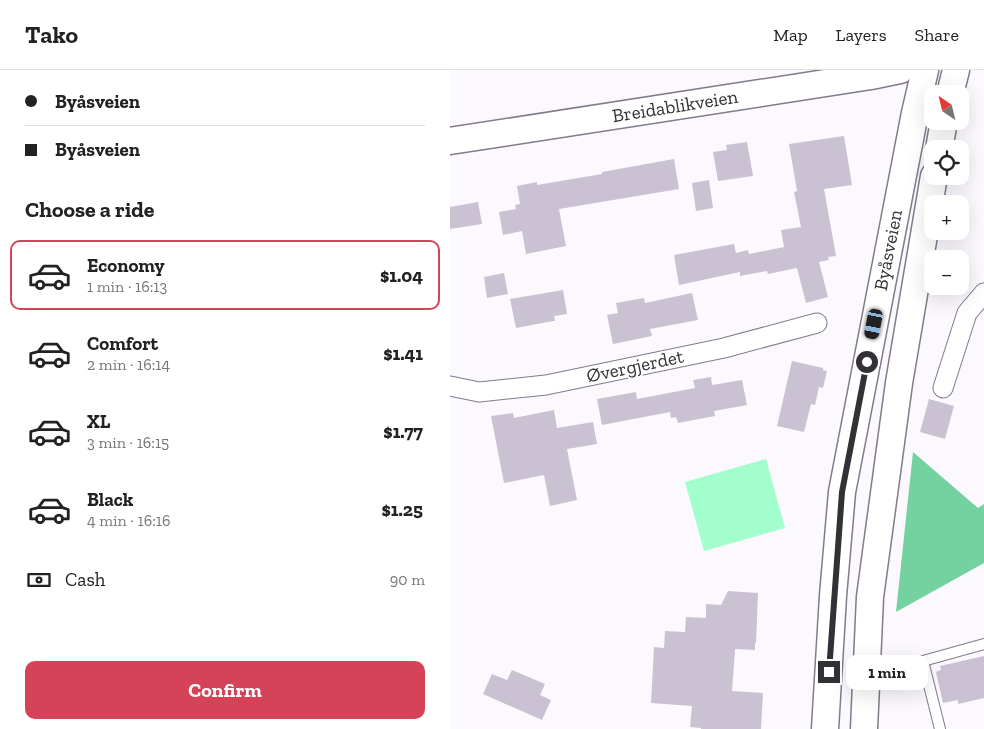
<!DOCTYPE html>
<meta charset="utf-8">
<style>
:root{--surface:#fff;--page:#f6f6f6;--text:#222;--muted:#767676;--line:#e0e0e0;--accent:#d44358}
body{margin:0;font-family:"Zilla Slab",serif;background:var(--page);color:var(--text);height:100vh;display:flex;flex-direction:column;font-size:19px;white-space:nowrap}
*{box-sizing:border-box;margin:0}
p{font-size:16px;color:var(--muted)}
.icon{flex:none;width:28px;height:28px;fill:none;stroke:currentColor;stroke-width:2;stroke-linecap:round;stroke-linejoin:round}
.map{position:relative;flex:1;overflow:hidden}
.drawer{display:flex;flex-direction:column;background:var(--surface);width:450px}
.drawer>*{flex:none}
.top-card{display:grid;align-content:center;height:110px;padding:0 25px;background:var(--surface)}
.needle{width:32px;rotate:325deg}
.controls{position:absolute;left:474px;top:15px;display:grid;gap:10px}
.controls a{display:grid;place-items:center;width:45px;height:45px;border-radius:10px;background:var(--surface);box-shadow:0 5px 20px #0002;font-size:25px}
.end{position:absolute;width:22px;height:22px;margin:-11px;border:6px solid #333036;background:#fff;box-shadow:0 0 0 2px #fff}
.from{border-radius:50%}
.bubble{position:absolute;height:35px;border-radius:10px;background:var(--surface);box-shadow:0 5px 20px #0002;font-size:16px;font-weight:800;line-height:35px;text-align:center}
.car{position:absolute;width:15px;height:30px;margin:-15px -8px;border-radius:6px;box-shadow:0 0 4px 1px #0007;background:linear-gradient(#222 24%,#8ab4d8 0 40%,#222 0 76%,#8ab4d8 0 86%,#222 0)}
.top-card b{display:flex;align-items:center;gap:18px;height:48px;font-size:19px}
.top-card b+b{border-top:1px solid var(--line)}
.top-card i{width:12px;height:12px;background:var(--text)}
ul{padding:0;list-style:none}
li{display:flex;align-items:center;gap:15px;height:70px;margin:0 10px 8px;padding:0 15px;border:2px solid transparent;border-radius:10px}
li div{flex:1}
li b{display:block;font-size:19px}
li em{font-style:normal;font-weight:800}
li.current{border-color:var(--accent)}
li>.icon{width:45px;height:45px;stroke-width:1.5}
h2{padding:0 25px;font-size:22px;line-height:60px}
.pay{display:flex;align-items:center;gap:12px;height:55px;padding:0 25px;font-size:19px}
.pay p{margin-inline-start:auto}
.cta{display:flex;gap:10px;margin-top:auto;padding:10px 25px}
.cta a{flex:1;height:58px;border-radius:10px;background:var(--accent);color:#fff;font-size:20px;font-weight:800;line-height:58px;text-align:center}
header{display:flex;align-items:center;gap:30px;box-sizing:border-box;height:70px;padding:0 25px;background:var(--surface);border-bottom:1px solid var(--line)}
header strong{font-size:24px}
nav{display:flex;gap:28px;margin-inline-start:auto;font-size:18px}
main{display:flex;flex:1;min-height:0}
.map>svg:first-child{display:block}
.green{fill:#a3fecd}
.forest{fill:#74d2a0}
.building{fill:#cac1d2}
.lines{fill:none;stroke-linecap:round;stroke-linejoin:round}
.lane-casing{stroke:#837a8a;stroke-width:12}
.street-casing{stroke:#837a8a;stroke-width:21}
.secondary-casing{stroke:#837a8a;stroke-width:29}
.lane{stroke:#fff;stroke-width:10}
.street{stroke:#fff;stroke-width:19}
.secondary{stroke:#fff;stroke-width:26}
.route{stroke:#333036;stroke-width:6}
.labels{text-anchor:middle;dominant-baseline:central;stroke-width:4;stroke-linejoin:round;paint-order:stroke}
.street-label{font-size:19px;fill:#333036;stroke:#fff}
</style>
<header>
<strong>Tako</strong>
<nav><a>Map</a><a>Layers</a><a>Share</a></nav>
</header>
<main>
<section class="drawer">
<div class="top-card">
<b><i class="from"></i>Byåsveien</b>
<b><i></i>Byåsveien</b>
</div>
<h2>Choose a ride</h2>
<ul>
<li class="current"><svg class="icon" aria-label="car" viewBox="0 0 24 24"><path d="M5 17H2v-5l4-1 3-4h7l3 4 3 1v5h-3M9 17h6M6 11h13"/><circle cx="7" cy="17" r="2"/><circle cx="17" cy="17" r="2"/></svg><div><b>Economy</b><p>1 min · 16:13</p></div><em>$1.04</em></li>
<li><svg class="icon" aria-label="car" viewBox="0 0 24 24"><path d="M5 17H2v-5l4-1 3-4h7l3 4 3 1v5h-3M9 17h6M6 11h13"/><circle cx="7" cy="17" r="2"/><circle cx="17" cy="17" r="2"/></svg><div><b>Comfort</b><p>2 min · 16:14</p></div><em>$1.41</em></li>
<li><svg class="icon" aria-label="car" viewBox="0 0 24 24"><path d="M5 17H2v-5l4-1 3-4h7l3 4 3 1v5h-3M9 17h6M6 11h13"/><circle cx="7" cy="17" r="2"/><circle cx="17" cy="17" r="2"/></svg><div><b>XL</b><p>3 min · 16:15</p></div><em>$1.77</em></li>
<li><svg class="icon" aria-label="car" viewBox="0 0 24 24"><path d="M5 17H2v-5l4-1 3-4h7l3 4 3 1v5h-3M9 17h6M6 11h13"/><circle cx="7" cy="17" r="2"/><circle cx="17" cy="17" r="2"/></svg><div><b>Black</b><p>4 min · 16:16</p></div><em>$1.25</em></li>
</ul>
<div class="pay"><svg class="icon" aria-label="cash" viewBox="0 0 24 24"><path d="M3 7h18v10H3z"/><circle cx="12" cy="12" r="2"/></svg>Cash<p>90 m</p></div>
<div class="cta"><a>Confirm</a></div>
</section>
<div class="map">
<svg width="534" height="659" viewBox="0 0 534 659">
<rect width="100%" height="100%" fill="#fbf9fd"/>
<path class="green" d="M316 389 335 458 254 481 235 412Z"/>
<path class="forest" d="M463 382 528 438 534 434V493L446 542Z"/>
<path class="building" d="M394 66 402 115 374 119 386 186 378 187 379 190 369 192 378 227 356 233 347 198 318 204 317 201 290 206V202L229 215 224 185 284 174 286 183 298 180 299 184 334 177 331 160 351 157 344 122 347 121 339 74Z
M297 72 303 106 268 111 263 82 277 80 276 75Z
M224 89 229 119 109 139 116 176 76 184 72 161 53 165 49 142 66 139 65 135 70 134 67 116 87 112V115L152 104V102Z
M259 110 263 138 246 141 242 113Z
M28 132 32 154 0 159V137Z
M54 203 58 224 37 228 34 207Z
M113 220 117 244 104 246 105 251H103L66 258 60 229Z
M242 223 248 250 200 259 202 266 163 274 157 245 168 243 166 233 194 228 195 233Z
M342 291 373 298V300L377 301 373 318 369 317 365 335 361 334 354 362 327 356Z
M261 307 262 315 292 310 297 335 264 341 265 346 228 353 226 347 221 348 220 342 152 355 147 329 186 322 187 329 245 318 243 310Z
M479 329 504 336 495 369 470 362Z
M104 340 107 358 143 352 147 374 117 379 127 430 100 436 94 405 54 413 41 346 63 343 64 348Z
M278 521 308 523 306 573H305V580L285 579 282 621 313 623 311 659H251V658L240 657 242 636 201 633 204 577 214 578 215 561 235 562 236 547 256 548V534L271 535Z
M534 586V628L508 634V630L493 633 486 602 491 600 490 596Z
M62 600 95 614 90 625 101 630 92 650 33 624 42 604 57 610Z"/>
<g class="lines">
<defs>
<path id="lane" d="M490 659 473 591 534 574"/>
<path id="street" d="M0 316 29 322 96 315 274 278 367 253
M493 318 517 243 534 223"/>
<path id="secondary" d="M500 24 506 0
M0 71 421 6 450 0
M489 79 494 51
M375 659 383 526 392 422 465 43 475 0
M414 659 420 527 449 313 484 106"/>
</defs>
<use href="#lane" class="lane-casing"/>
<use href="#street" class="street-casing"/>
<use href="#secondary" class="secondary-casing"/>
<use href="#lane" class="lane"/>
<use href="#street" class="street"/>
<use href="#secondary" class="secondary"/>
</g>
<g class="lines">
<path class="route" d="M379 602 392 422 417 292"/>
</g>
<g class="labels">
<g class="street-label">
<text transform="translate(225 36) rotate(-9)">Breidablikveien</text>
<text transform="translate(438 180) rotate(-79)">Byåsveien</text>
<text transform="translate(185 296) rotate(-12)">Øvergjerdet</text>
</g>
</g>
</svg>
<div class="controls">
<a><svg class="needle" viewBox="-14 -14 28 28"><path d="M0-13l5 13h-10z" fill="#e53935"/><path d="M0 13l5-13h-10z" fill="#767676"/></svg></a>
<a><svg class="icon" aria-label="locate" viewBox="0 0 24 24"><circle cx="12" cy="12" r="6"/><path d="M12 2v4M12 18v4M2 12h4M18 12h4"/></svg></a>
<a>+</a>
<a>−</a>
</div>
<i class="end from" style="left:417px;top:292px"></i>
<i class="end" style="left:379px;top:602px"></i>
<div class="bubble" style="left:396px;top:585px;width:82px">1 min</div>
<i class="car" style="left:424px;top:254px;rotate:191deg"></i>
</div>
</main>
